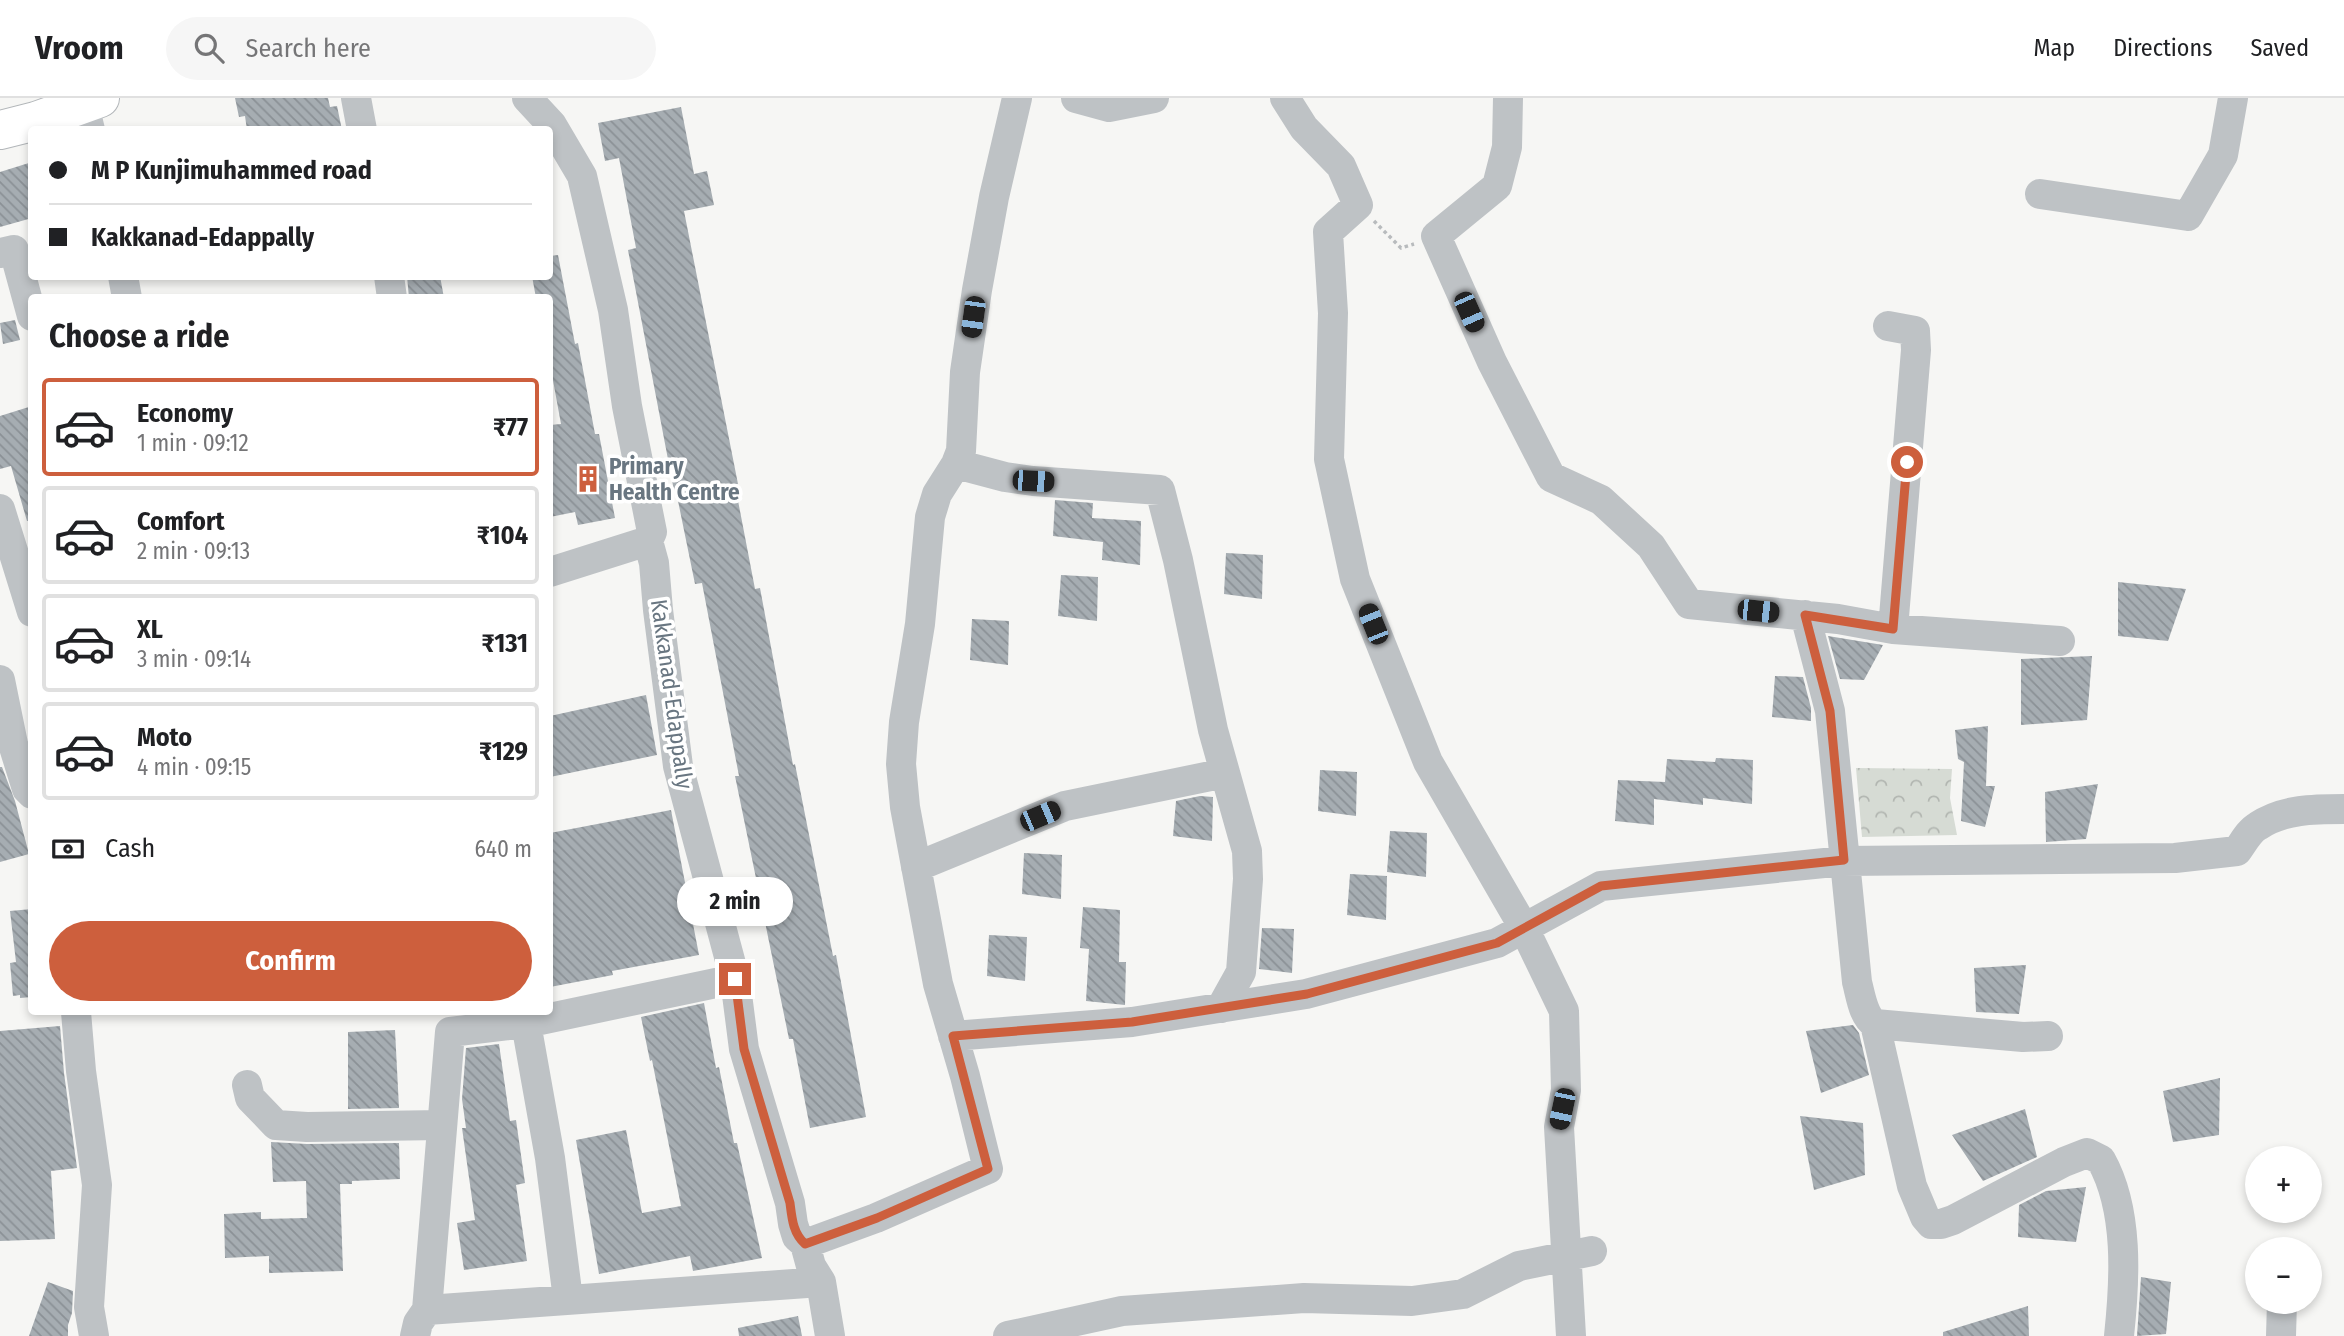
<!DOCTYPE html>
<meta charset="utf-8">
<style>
:root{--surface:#fff;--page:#f6f6f6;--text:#202124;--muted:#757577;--line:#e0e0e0;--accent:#cd5f3d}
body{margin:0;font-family:"Fira Sans Condensed",sans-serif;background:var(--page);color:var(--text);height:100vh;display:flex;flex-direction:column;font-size:26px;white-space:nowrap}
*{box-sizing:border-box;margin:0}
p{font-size:23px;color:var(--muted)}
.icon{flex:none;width:38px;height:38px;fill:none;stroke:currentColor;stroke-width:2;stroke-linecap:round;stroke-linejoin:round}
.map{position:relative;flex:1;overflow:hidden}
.drawer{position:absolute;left:28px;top:196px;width:525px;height:721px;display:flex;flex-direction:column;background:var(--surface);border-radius:7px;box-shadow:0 4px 10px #0003}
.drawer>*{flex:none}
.hud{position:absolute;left:28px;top:28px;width:525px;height:154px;border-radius:7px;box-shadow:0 4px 10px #0003;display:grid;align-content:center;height:154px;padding:0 21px;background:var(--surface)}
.controls{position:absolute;left:2245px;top:1048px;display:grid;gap:14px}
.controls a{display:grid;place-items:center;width:77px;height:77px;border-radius:50%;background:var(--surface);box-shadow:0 4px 10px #0003;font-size:35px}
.end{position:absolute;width:32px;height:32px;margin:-16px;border:9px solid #cd5f3d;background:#fff;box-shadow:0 0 0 4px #fff}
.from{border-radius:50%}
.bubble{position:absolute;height:49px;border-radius:24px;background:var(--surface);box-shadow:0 4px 10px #0003;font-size:23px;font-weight:700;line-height:49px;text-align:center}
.car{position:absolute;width:21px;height:42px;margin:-21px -10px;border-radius:9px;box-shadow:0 0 5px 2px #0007;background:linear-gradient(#222 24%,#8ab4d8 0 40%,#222 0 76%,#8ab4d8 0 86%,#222 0)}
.hud b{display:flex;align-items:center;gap:24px;height:66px;font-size:26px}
.hud b+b{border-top:2px solid var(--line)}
.hud i{width:18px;height:18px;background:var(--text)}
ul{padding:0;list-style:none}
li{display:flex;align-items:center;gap:21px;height:98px;margin:0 14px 10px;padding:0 7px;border:4px solid var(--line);border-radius:7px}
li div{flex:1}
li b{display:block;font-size:26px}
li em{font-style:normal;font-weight:700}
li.current{border-color:var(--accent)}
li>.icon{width:63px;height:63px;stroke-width:1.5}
h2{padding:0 21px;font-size:32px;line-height:84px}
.pay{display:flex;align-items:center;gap:18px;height:77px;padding:0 21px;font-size:26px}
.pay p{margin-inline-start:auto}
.primary-button{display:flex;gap:14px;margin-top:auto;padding:14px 21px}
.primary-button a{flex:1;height:80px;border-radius:42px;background:var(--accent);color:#fff;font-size:28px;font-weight:700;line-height:80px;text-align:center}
header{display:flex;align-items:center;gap:42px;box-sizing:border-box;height:98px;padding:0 35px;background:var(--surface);border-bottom:2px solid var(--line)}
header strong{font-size:33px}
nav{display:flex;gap:38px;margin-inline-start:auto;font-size:24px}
.search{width:490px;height:63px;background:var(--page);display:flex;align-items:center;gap:18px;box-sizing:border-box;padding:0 24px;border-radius:38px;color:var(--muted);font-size:26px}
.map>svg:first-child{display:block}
.forest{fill:url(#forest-crowns)}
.building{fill:url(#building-back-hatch)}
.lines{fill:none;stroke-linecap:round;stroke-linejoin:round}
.major-casing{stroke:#b2b6b9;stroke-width:40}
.path{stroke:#b8bbbd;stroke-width:3.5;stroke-dasharray:3.5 3.5;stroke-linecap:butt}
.minor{stroke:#bec2c5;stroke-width:30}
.major{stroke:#fff;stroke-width:38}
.route{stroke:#cd5f3d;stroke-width:9}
.labels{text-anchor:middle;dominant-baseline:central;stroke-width:7;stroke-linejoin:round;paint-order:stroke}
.poi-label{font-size:23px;font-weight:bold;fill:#697681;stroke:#fff;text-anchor:start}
.street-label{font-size:23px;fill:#697681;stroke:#fff}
</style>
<header>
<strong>Vroom</strong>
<div class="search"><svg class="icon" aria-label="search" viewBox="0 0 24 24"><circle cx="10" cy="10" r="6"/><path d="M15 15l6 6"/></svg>Search here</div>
<nav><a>Map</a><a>Directions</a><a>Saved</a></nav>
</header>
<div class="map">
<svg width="2344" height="1238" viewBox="0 0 2344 1238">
<defs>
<pattern id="forest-crowns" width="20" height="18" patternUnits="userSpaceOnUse" patternTransform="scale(1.75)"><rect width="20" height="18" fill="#d6dbd4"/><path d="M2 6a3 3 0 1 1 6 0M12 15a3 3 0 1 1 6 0" fill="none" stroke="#b2b6b1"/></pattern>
<pattern id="building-back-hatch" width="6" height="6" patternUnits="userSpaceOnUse" patternTransform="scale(1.75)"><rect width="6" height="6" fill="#a6adb2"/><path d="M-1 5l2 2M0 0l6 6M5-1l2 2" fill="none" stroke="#8b9196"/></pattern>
</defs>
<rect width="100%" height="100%" fill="#f6f6f4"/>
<path class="forest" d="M1856 670 1952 671 1950 700 1957 737 1862 739Z"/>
<path class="building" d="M235 0H328L330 9 337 8 342 32H247L245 18 239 19Z
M681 9 694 76 707 73 714 107 684 113 738 386 735 387 755 491 760 490 793 667 795 666 833 858 836 857 866 1019 810 1030 793 941H789L750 751 735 678H739L702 485 695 486 677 398H675L628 152 636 150 619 60 605 63 598 25Z
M32 64V120L0 129V74Z
M558 157 575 246 578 245 595 336H599L615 420 578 427 575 414 550 419V327L561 326 550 266V200H536L532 178H550V158Z
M407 178H440L444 200H409Z
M15 222 20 242 3 246 0 225Z
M32 308V423H27L11 368 0 371V318Z
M1055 402 1093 405 1092 420 1141 423 1140 467 1102 462 1103 444 1053 438Z
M1226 455 1263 457 1262 501 1224 496Z
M1061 477 1098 479 1097 523 1058 518Z
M2118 484 2186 491 2168 543 2118 538Z
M972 521 1009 523 1008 567 970 562Z
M1828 538 1883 547 1864 582 1840 581Z
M2092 558 2087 622 2021 627V561Z
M1775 578 1803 579 1811 610V623L1772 619Z
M646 597 657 657 550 679V618Z
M1988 628 1986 688H1995L1985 729 1961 723 1964 664 1958 661 1955 632Z
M1716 660 1753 662 1752 706 1703 700V707L1654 701V727L1615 723 1618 682 1665 684 1667 661 1715 664Z
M0 669H2L15 703 29 756 0 764Z
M1320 672 1357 674 1356 718 1318 713Z
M2098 686 2086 741 2046 744 2045 694Z
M1200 698 1213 699 1212 743 1173 738 1176 703Z
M671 712 699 857 612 873 613 877 550 889V735Z
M1390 733 1427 735 1426 779 1387 774Z
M1024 755 1062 757 1061 801 1022 796Z
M1350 776 1387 778 1386 822 1347 817Z
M1083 809 1120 812 1119 864H1126L1125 907 1086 903 1089 851 1080 850Z
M32 811V899L20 900V897L13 898 10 865 16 864 10 813Z
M1262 830 1294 831 1292 875 1259 871Z
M989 837 1027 839 1025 883 987 878Z
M2026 867 2019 916 1976 914 1974 870Z
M704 905 716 970 719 969 734 1045H737L762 1160 693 1173 690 1158 599 1176 576 1042 626 1032 642 1115 681 1108 652 962 650 963 641 919Z
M1853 927 1859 935 1869 977 1821 995 1806 933Z
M60 928 64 975 77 1070 51 1073 55 1141 0 1143V933Z
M395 932 399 1010 348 1011V934Z
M499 946 510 1023 516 1022 525 1085 516 1087 527 1163 464 1172 457 1125 475 1122 462 1030H466L462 1001 466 950Z
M2220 980 2219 1037 2173 1044 2163 993Z
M2025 1011 2037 1059 1983 1083 1952 1037Z
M1800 1018 1863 1025 1865 1077 1814 1092Z
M271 1044 307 1046 399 1045 400 1081 352 1083V1086H340L343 1173 269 1175V1158L225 1160 224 1116 261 1114V1121L307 1120 306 1083 273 1084Z
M2086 1089 2076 1144 2018 1139 2019 1107 2046 1093Z
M2141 1179 2171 1184 2166 1236 2137 1238Z
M48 1184 73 1193 72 1215 68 1227V1238H29Z
M2028 1208 2029 1238H1943V1234Z
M798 1218 802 1238H739L738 1230Z"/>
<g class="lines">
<defs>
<path id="major" d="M0 32 36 23 100 0"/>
</defs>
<use href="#major" class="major-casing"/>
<path class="path" d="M1374 123 1401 150 1414 146"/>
<path class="minor" d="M356 0 362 32
M527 0 552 27 582 78 613 212 627 308 652 434 648 443 654 465 658 512 678 668 735 881 744 951 790 1105 793 1126 797 1139 805 1146 811 1168 821 1184 830 1238
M1076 0 1109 9 1154 0
M1285 0 1304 30 1341 68 1358 107 1328 134 1333 215 1329 361 1355 481 1428 664 1524 830 1564 913 1566 992 1559 1029 1571 1238
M1508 0 1507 49 1497 88 1436 138 1492 264 1551 379 1601 402 1651 448 1689 506 1838 521 1893 531 1916 252 1915 233 1888 228
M84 7 90 32
M2040 96 2188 118 2223 57 2233 0
M0 155 14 152 32 218
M123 178 127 200
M389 178 392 200
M956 366 1005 379 1033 383 1160 392 1178 462 1213 632 1247 753 1248 781 1241 874 1221 910
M0 411 32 514
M550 474 648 443
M1805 517 1830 613 1857 884C1861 899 1863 918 1875 926L2023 939 2048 938
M1893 531 2060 543
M0 582 13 646 27 691 32 696
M916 769 1065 708 1225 675
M76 914 81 973 97 1087 89 1209 94 1238
M524 914 550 1060 568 1201
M1875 926 1912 1088 1925 1119 1931 1126H1941L1953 1122 2064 1064 2087 1055 2101 1062C2129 1112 2125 1182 2119 1238
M953 938 1132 924 1306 896 1497 845 1601 788 1844 763 2175 760 2237 753C2243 745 2249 733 2258 728 2283 711 2315 711 2344 711
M247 987 250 1000 276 1027 307 1029 442 1027
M805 1146 876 1120 988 1071 965 978 938 886 905 709 901 666 904 624 920 526 930 419 937 396 956 366 961 353 965 274 977 192 994 99 1017 0
M427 1212 821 1184
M415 1238 418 1225 427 1212 450 934 526 925 735 881
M1008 1238 1122 1213 1304 1200 1412 1203 1463 1196 1519 1168 1592 1153
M2281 1238 2282 1204"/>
<use href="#major" class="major"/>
</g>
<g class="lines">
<path class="route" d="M735 881 744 951 790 1105C792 1121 793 1135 805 1146L877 1120 988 1071 953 938 1132 924 1307 896 1497 845 1601 788 1844 762 1830 613 1805 517 1893 531 1907 364"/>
</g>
<defs>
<symbol id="building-bare" viewBox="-9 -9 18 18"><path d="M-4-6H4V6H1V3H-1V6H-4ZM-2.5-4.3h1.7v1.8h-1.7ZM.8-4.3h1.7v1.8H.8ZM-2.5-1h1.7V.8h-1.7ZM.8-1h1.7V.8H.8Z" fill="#cd5f3d" stroke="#fff" stroke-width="2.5" paint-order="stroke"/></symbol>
</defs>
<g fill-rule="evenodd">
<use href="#building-bare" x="569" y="362" width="38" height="38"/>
</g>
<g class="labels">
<g class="poi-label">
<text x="609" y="368">Primary<tspan x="609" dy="26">Health Centre</tspan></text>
</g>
<g class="street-label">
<text transform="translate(672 596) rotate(82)">Kakkanad-Edappally</text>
</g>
</g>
</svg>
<div class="controls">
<a>+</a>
<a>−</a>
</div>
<i class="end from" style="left:1907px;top:364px"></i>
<i class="end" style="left:735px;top:881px"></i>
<div class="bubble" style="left:677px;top:779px;width:116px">2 min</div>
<i class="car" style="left:1469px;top:214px;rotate:156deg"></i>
<i class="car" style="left:973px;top:219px;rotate:188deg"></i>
<i class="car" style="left:1033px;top:383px;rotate:93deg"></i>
<i class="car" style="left:1758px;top:513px;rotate:96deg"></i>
<i class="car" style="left:1373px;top:526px;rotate:338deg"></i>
<i class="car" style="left:1040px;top:718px;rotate:67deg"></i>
<i class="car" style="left:1562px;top:1011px;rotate:192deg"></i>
<div class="hud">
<b><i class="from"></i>M P Kunjimuhammed road</b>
<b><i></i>Kakkanad-Edappally</b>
</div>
<section class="drawer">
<h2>Choose a ride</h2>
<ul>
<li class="current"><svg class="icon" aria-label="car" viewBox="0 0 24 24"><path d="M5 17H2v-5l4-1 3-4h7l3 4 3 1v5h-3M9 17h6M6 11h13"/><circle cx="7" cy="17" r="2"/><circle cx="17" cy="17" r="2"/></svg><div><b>Economy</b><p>1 min · 09:12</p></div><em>₹77</em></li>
<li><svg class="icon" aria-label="car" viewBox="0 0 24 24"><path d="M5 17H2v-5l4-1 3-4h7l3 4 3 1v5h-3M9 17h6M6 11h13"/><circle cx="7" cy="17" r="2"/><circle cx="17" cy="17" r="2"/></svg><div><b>Comfort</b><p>2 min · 09:13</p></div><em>₹104</em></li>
<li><svg class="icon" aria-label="car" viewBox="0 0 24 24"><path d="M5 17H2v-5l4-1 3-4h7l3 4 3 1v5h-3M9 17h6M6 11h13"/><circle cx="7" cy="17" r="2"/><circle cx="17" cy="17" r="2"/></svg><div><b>XL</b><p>3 min · 09:14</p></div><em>₹131</em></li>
<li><svg class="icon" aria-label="car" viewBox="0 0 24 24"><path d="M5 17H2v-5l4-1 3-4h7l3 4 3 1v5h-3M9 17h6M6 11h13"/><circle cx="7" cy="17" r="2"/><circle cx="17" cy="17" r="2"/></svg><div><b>Moto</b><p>4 min · 09:15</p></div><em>₹129</em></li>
</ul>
<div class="pay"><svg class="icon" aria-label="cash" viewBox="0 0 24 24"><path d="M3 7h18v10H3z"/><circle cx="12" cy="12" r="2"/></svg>Cash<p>640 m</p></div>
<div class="primary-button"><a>Confirm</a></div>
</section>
</div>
